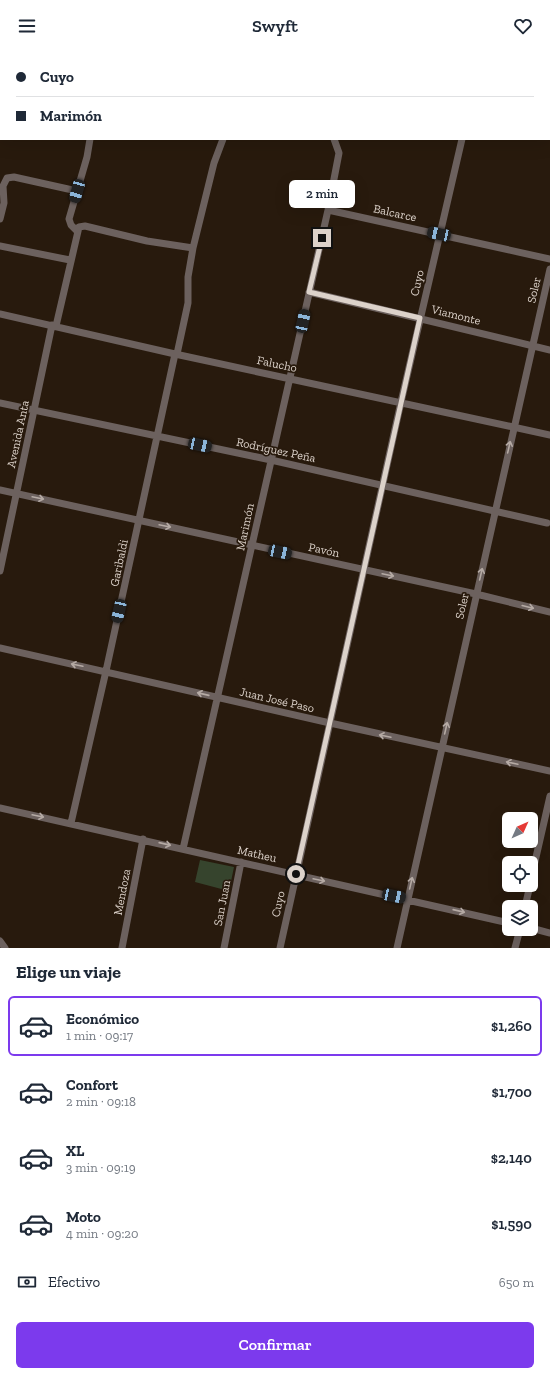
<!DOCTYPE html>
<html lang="es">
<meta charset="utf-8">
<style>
:root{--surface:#fff;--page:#f2f2f3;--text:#1f2937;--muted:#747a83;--line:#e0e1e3;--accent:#7c3aed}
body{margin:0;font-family:"Zilla Slab",serif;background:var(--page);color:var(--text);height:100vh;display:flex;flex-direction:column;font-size:15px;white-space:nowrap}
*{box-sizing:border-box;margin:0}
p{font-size:13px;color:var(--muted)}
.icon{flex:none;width:22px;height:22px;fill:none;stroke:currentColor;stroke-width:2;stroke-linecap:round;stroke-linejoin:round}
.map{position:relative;height:896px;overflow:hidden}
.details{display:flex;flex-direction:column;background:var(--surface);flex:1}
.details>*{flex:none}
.top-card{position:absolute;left:0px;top:0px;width:550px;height:88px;box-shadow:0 4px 16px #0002;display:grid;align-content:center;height:88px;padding:0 16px;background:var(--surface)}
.needle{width:26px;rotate:45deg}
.controls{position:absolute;left:502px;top:760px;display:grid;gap:8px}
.controls a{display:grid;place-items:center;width:36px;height:36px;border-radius:6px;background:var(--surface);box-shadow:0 4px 16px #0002;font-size:20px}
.end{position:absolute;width:18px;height:18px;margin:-9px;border:5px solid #dcd2ca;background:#111;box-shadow:0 0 0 2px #111}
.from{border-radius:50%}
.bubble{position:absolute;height:28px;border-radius:6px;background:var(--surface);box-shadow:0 4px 16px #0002;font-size:13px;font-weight:600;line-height:28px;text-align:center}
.car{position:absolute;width:12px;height:24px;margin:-12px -6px;border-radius:5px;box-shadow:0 0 3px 1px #0007;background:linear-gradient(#222 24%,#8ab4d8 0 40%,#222 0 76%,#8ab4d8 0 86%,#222 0)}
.top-card b{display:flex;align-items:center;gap:14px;height:38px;font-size:15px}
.top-card b+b{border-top:1px solid var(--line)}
.top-card i{width:10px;height:10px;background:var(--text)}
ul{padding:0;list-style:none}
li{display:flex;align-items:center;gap:12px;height:60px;margin:0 8px 6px;padding:0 8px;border:2px solid transparent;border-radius:6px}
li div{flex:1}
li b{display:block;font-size:15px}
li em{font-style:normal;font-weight:600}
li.selected{border-color:var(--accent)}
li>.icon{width:36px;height:36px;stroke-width:1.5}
h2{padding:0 16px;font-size:18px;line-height:48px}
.pay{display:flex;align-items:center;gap:10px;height:44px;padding:0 16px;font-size:15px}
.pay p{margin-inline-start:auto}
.button{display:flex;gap:8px;margin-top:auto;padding:8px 16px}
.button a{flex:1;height:46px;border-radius:6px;background:var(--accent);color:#fff;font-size:16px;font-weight:600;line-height:46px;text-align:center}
header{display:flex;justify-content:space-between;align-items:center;height:52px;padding:0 16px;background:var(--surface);font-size:18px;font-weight:600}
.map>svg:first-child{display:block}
.green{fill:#36442d}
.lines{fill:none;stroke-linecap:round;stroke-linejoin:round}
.street{stroke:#6c615e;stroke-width:7}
.oneway{stroke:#b5aaa4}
.route{stroke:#dcd2ca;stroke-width:5}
.labels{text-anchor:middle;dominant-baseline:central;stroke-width:3.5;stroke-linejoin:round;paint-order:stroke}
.street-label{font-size:12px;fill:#dcd2ca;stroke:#281a0d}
</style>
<header><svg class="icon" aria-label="menu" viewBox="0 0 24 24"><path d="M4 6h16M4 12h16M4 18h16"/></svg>Swyft<svg class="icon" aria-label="heart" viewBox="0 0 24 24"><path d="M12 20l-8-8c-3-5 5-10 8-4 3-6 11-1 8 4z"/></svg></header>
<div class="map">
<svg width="550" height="896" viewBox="0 0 550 896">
<rect width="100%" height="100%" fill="#281a0d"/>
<path class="green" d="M0 0H43L1 1V71Z
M47 0H280L51 1Z
M200 808 234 815 229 839 195 830Z"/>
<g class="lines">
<path class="street" d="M323 1V0
M482 1V0
M328 158 550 207
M0 167 4 151 3 134 7 126 14 125 77 139
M77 179 71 173 69 167 87 105 90 87
M0 194 70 208
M309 240 550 298
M0 262 175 302 550 383
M56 274 79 175 85 174 147 189 193 196
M177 302 188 251V225L193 196 214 111 223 87
M0 351 271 408 547 471
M0 438 476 542 550 560
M0 519 52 273
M0 596 330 671 550 719
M0 756 509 871
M71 771 106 619 175 302
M183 797 328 158 339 101 334 87
M531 827 550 744
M525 855 530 833
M531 876 550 881
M0 889 5 896
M122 896 143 787
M224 896 241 810
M280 896 401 350 462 87
M397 896 550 217
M515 896 520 877"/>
</g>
<defs><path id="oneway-shaft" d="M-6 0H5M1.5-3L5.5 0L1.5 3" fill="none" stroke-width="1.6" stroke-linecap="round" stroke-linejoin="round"/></defs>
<g class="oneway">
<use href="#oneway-shaft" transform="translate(509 395) rotate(-77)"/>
<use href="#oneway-shaft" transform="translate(38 446) rotate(12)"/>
<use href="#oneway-shaft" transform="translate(165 474) rotate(12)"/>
<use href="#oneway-shaft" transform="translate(481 522) rotate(-77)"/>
<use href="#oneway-shaft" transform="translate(388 523) rotate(12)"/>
<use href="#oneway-shaft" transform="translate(528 555) rotate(14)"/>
<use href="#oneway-shaft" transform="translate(77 613) rotate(-168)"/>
<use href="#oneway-shaft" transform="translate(203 642) rotate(-167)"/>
<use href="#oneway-shaft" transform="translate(446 676) rotate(-77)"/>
<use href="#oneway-shaft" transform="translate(385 684) rotate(-168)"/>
<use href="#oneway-shaft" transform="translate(512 711) rotate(-168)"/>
<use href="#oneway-shaft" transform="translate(38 764) rotate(12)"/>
<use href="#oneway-shaft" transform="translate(165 792) rotate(13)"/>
<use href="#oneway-shaft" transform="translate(319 828) rotate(12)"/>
<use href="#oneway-shaft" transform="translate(411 831) rotate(-77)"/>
<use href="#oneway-shaft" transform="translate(459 859) rotate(13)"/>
</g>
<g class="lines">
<path class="route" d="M296 822 420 266 309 240 322 186"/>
</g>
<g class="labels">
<g class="street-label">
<text transform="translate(395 161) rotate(12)">Balcarce</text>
<text transform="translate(417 231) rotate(-77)">Cuyo</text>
<text transform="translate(534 238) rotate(-77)">Soler</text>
<text transform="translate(456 263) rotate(14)">Viamonte</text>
<text transform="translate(277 312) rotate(12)">Falucho</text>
<text transform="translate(18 382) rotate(-78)">Avenida Anta</text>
<text transform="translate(276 398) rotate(12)">Rodríguez Peña</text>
<text transform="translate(245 475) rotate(-78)">Marimón</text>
<text transform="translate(324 498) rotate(12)">Pavón</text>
<text transform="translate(119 511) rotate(-78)">Garibaldi</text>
<text transform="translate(462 554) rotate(-77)">Soler</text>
<text transform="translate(277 648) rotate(13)">Juan José Paso</text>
<text transform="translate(257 802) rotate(13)">Matheu</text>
<text transform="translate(122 840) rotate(-79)">Mendoza</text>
<text transform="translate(222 851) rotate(-79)">San Juan</text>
<text transform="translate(278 852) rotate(-78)">Cuyo</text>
</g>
</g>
</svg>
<div class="controls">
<a><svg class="needle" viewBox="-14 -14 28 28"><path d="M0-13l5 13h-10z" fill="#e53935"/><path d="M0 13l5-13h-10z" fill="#747a83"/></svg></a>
<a><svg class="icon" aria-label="locate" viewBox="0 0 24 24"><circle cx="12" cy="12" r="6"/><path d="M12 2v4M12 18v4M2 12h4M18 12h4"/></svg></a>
<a><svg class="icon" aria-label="layers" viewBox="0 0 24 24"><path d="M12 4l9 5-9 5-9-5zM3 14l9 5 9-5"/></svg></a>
</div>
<i class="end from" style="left:296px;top:822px"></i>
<i class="end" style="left:322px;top:186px"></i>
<div class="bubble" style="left:289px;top:128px;width:66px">2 min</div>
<i class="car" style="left:77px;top:139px;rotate:196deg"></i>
<i class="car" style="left:439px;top:182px;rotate:282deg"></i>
<i class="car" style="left:303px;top:269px;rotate:12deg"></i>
<i class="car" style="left:200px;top:393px;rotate:102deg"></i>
<i class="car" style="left:280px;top:500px;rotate:102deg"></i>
<i class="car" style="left:119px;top:559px;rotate:193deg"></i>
<i class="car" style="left:394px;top:844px;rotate:102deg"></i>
<div class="top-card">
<b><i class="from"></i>Cuyo</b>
<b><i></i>Marimón</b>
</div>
</div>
<section class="details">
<h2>Elige un viaje</h2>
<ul>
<li class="selected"><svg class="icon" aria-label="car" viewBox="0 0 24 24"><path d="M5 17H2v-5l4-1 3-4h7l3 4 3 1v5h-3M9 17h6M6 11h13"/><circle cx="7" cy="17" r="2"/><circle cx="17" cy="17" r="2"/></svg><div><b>Económico</b><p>1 min · 09:17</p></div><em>$1,260</em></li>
<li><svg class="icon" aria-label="car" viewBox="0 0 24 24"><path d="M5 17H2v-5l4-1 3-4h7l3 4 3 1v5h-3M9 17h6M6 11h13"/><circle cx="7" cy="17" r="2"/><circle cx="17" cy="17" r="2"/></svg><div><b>Confort</b><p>2 min · 09:18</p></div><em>$1,700</em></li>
<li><svg class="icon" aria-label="car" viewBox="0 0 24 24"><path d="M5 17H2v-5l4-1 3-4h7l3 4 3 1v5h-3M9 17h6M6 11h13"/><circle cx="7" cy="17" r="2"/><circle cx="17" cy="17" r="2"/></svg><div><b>XL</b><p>3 min · 09:19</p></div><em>$2,140</em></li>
<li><svg class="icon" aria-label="car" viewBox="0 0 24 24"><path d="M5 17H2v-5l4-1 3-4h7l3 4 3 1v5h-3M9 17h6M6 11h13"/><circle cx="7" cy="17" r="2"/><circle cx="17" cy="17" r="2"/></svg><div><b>Moto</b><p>4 min · 09:20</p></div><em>$1,590</em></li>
</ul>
<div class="pay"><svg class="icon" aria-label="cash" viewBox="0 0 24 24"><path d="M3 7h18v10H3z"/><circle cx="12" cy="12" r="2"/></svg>Efectivo<p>650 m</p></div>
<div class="button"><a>Confirmar</a></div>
</section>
